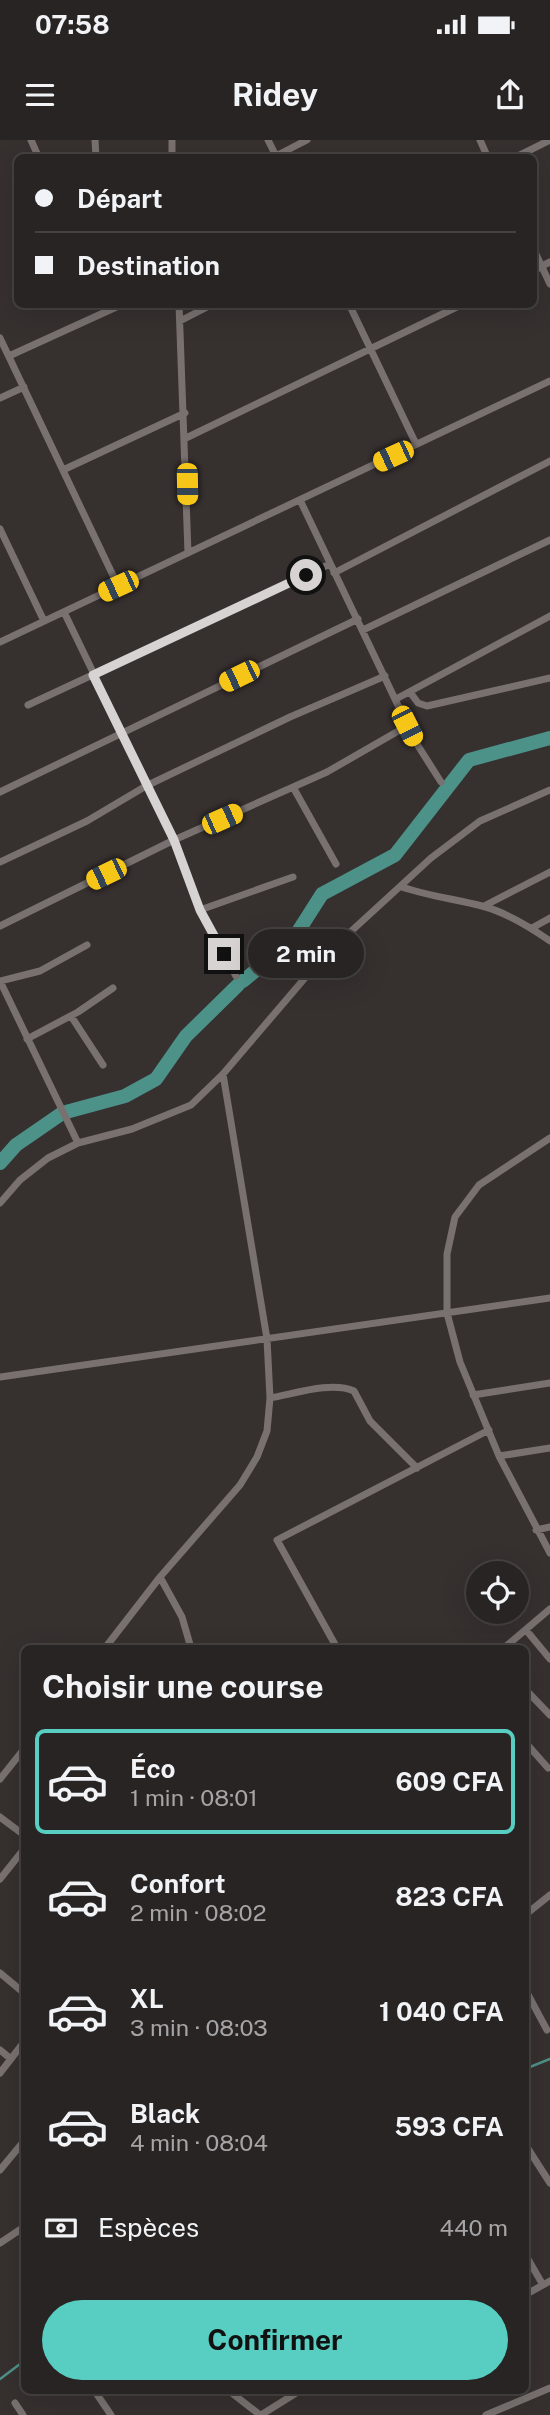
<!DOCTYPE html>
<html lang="fr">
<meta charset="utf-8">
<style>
:root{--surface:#282423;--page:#302c2b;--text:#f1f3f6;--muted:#a5a4a6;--line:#444141;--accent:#57cec1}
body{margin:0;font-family:"Public Sans",sans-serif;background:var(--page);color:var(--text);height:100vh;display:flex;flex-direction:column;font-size:26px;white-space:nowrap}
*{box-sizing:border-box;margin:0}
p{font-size:23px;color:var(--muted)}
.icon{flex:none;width:38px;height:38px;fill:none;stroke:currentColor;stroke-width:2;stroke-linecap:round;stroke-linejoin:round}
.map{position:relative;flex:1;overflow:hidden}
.sheet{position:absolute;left:21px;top:1505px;width:508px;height:749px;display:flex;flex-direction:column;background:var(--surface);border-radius:10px;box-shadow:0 7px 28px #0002,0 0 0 2px var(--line)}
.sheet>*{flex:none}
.top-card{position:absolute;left:14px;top:14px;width:523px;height:154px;border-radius:10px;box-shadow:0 7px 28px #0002,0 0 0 2px var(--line);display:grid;align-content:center;height:154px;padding:0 21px;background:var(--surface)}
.controls{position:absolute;left:466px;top:1421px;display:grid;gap:14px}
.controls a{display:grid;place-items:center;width:63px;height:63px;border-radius:50%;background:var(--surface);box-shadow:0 7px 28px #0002,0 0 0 2px var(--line);font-size:35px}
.end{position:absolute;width:32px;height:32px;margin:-16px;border:9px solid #d7d3d2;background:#111;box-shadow:0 0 0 4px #111}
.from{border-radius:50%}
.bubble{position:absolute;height:49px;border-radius:24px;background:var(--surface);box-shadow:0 7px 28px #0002,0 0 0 2px var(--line);font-size:23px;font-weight:700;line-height:49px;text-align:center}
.car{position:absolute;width:21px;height:42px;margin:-21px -10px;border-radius:9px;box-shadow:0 0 5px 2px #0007;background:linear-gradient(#f5c518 24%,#345 0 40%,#f5c518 0 76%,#345 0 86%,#f5c518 0)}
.top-card b{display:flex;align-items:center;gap:24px;height:66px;font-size:26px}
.top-card b+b{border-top:2px solid var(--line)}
.top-card i{width:18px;height:18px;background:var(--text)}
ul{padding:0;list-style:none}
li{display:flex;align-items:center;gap:21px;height:105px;margin:0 14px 10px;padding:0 7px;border:4px solid transparent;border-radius:10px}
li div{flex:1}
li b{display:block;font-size:26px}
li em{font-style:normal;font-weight:700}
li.active{border-color:var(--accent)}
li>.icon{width:63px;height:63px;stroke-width:1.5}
h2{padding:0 21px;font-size:32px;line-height:84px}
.pay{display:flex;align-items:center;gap:18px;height:77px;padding:0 21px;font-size:26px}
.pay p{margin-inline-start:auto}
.cta{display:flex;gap:14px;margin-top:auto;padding:14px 21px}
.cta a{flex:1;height:80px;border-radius:42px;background:var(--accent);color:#111;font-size:28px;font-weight:700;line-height:80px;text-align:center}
.status{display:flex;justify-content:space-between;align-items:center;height:49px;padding:0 35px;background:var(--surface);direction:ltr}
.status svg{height:19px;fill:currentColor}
header{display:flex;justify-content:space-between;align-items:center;height:91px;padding:0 21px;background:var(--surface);font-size:32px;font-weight:700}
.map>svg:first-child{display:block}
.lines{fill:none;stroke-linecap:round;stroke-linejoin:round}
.stream{stroke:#4d9289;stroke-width:2.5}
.river{stroke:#4d9289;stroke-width:14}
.street{stroke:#78716f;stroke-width:7}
.route{stroke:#d7d3d2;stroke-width:9}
</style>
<div class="status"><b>07:58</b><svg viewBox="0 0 49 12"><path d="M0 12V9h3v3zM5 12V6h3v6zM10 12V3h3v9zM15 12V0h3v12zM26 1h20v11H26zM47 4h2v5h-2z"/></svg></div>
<header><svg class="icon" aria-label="menu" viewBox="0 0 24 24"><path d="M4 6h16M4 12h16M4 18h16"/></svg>Ridey<svg class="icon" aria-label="share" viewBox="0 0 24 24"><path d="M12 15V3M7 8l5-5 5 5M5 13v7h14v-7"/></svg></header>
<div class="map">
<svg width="550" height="2275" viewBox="0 0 550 2275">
<rect width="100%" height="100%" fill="#36302f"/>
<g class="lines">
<path class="stream" d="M525 1929 550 1919
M0 2239 24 2221"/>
<path class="river" d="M243 841 294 798 322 754 395 715 469 620 550 598
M66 972 125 956 156 939 186 896 238 845
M0 1023 16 1005 61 974"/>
<path class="street" d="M31 0 39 18
M95 0 96 18
M172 0V18
M268 0 277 18
M480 0 488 18
M272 18 307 0
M514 18 550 0
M534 110 550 144
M534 130 550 122
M179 164 188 413
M349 164 416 304
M180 181 213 164
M0 198 118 446
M9 216 123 164
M0 258 24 247
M186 298 463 164
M63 330 185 273
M300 360 415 601 441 642
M0 389 44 481
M334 433 550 321
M64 472 174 700 200 770 236 836
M363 490 550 400
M0 502 550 241
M410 552 418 563 427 566 550 538
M396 559 550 476
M28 565 330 424
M293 647 336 724
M0 652 358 479
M0 722 87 681 146 646 290 577 385 536
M402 747C428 756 455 759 482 766 505 772 530 787 550 801
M484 766 550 732
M200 770 293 737
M0 786 174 700 327 632 407 586
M532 788 550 778
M71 876 103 925
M27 899 78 872 113 848
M550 998 479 1045 455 1077 447 1114V1173L460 1222 499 1316 550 1413
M78 1003 0 841 40 831 87 805
M0 1063 20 1040 48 1018 78 1003 132 989 191 965 223 934 322 818 431 718 480 681 550 650
M0 1237 550 1158
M473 1255 550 1243
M270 1258C294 1254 331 1241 354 1251L370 1281 417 1328
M499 1316 550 1308
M536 1390 550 1387
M160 1437 182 1477 191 1508
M526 1490 550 1519
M105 1508 160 1437 240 1345 257 1317 267 1291 270 1258 267 1199 223 934
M337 1508 277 1400 489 1290
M504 1508 550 1469
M525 1549 550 1575
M525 1602 548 1628
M0 1639 24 1609
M0 1677 24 1695
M0 1739 24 1709
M525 1775 550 1755
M0 1833 24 1853
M525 1849 547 1890
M0 1910 11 1919
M0 1933 24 1902
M525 2004 550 2043
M0 2030 24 2001
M0 2103 24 2087
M525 2114 543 2145
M525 2155 550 2141
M94 2250 111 2275
M228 2250 260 2275
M15 2263 23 2275
M261 2275 301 2250
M486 2275 550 2248"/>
</g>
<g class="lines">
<path class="route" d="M224 814 200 770 174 700 93 535 306 435"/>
</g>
</svg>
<div class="controls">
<a><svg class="icon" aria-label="locate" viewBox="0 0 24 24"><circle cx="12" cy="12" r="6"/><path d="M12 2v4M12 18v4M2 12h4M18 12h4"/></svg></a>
</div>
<i class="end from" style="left:306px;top:435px"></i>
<i class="end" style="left:224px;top:814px"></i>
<div class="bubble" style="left:248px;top:789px;width:116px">2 min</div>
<i class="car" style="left:393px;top:316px;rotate:245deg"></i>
<i class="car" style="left:187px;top:344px;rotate:179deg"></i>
<i class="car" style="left:118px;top:446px;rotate:245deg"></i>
<i class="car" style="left:239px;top:536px;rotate:244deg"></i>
<i class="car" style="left:407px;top:586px;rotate:153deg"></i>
<i class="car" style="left:222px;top:679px;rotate:66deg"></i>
<i class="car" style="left:106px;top:734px;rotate:244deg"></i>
<div class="top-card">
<b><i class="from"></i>Départ</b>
<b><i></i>Destination</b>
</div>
<section class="sheet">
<h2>Choisir une course</h2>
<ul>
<li class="active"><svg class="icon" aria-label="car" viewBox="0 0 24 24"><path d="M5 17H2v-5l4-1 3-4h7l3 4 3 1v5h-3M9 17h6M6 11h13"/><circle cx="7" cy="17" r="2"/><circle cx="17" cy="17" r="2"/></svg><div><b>Éco</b><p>1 min · 08:01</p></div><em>609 CFA</em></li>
<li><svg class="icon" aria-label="car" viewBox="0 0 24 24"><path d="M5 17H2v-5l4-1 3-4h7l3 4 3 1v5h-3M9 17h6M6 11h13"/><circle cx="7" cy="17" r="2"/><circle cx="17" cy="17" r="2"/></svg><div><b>Confort</b><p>2 min · 08:02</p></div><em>823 CFA</em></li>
<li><svg class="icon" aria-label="car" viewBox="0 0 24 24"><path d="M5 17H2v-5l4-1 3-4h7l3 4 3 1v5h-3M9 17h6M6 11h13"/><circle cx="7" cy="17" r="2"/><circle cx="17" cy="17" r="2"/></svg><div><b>XL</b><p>3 min · 08:03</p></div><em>1 040 CFA</em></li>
<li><svg class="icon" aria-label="car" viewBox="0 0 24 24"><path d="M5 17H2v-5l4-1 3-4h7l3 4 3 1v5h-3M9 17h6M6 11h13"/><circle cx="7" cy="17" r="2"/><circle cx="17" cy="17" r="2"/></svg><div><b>Black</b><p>4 min · 08:04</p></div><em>593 CFA</em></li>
</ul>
<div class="pay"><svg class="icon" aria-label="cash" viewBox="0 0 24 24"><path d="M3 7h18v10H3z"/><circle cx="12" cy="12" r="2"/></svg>Espèces<p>440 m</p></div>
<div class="cta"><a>Confirmer</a></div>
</section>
</div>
